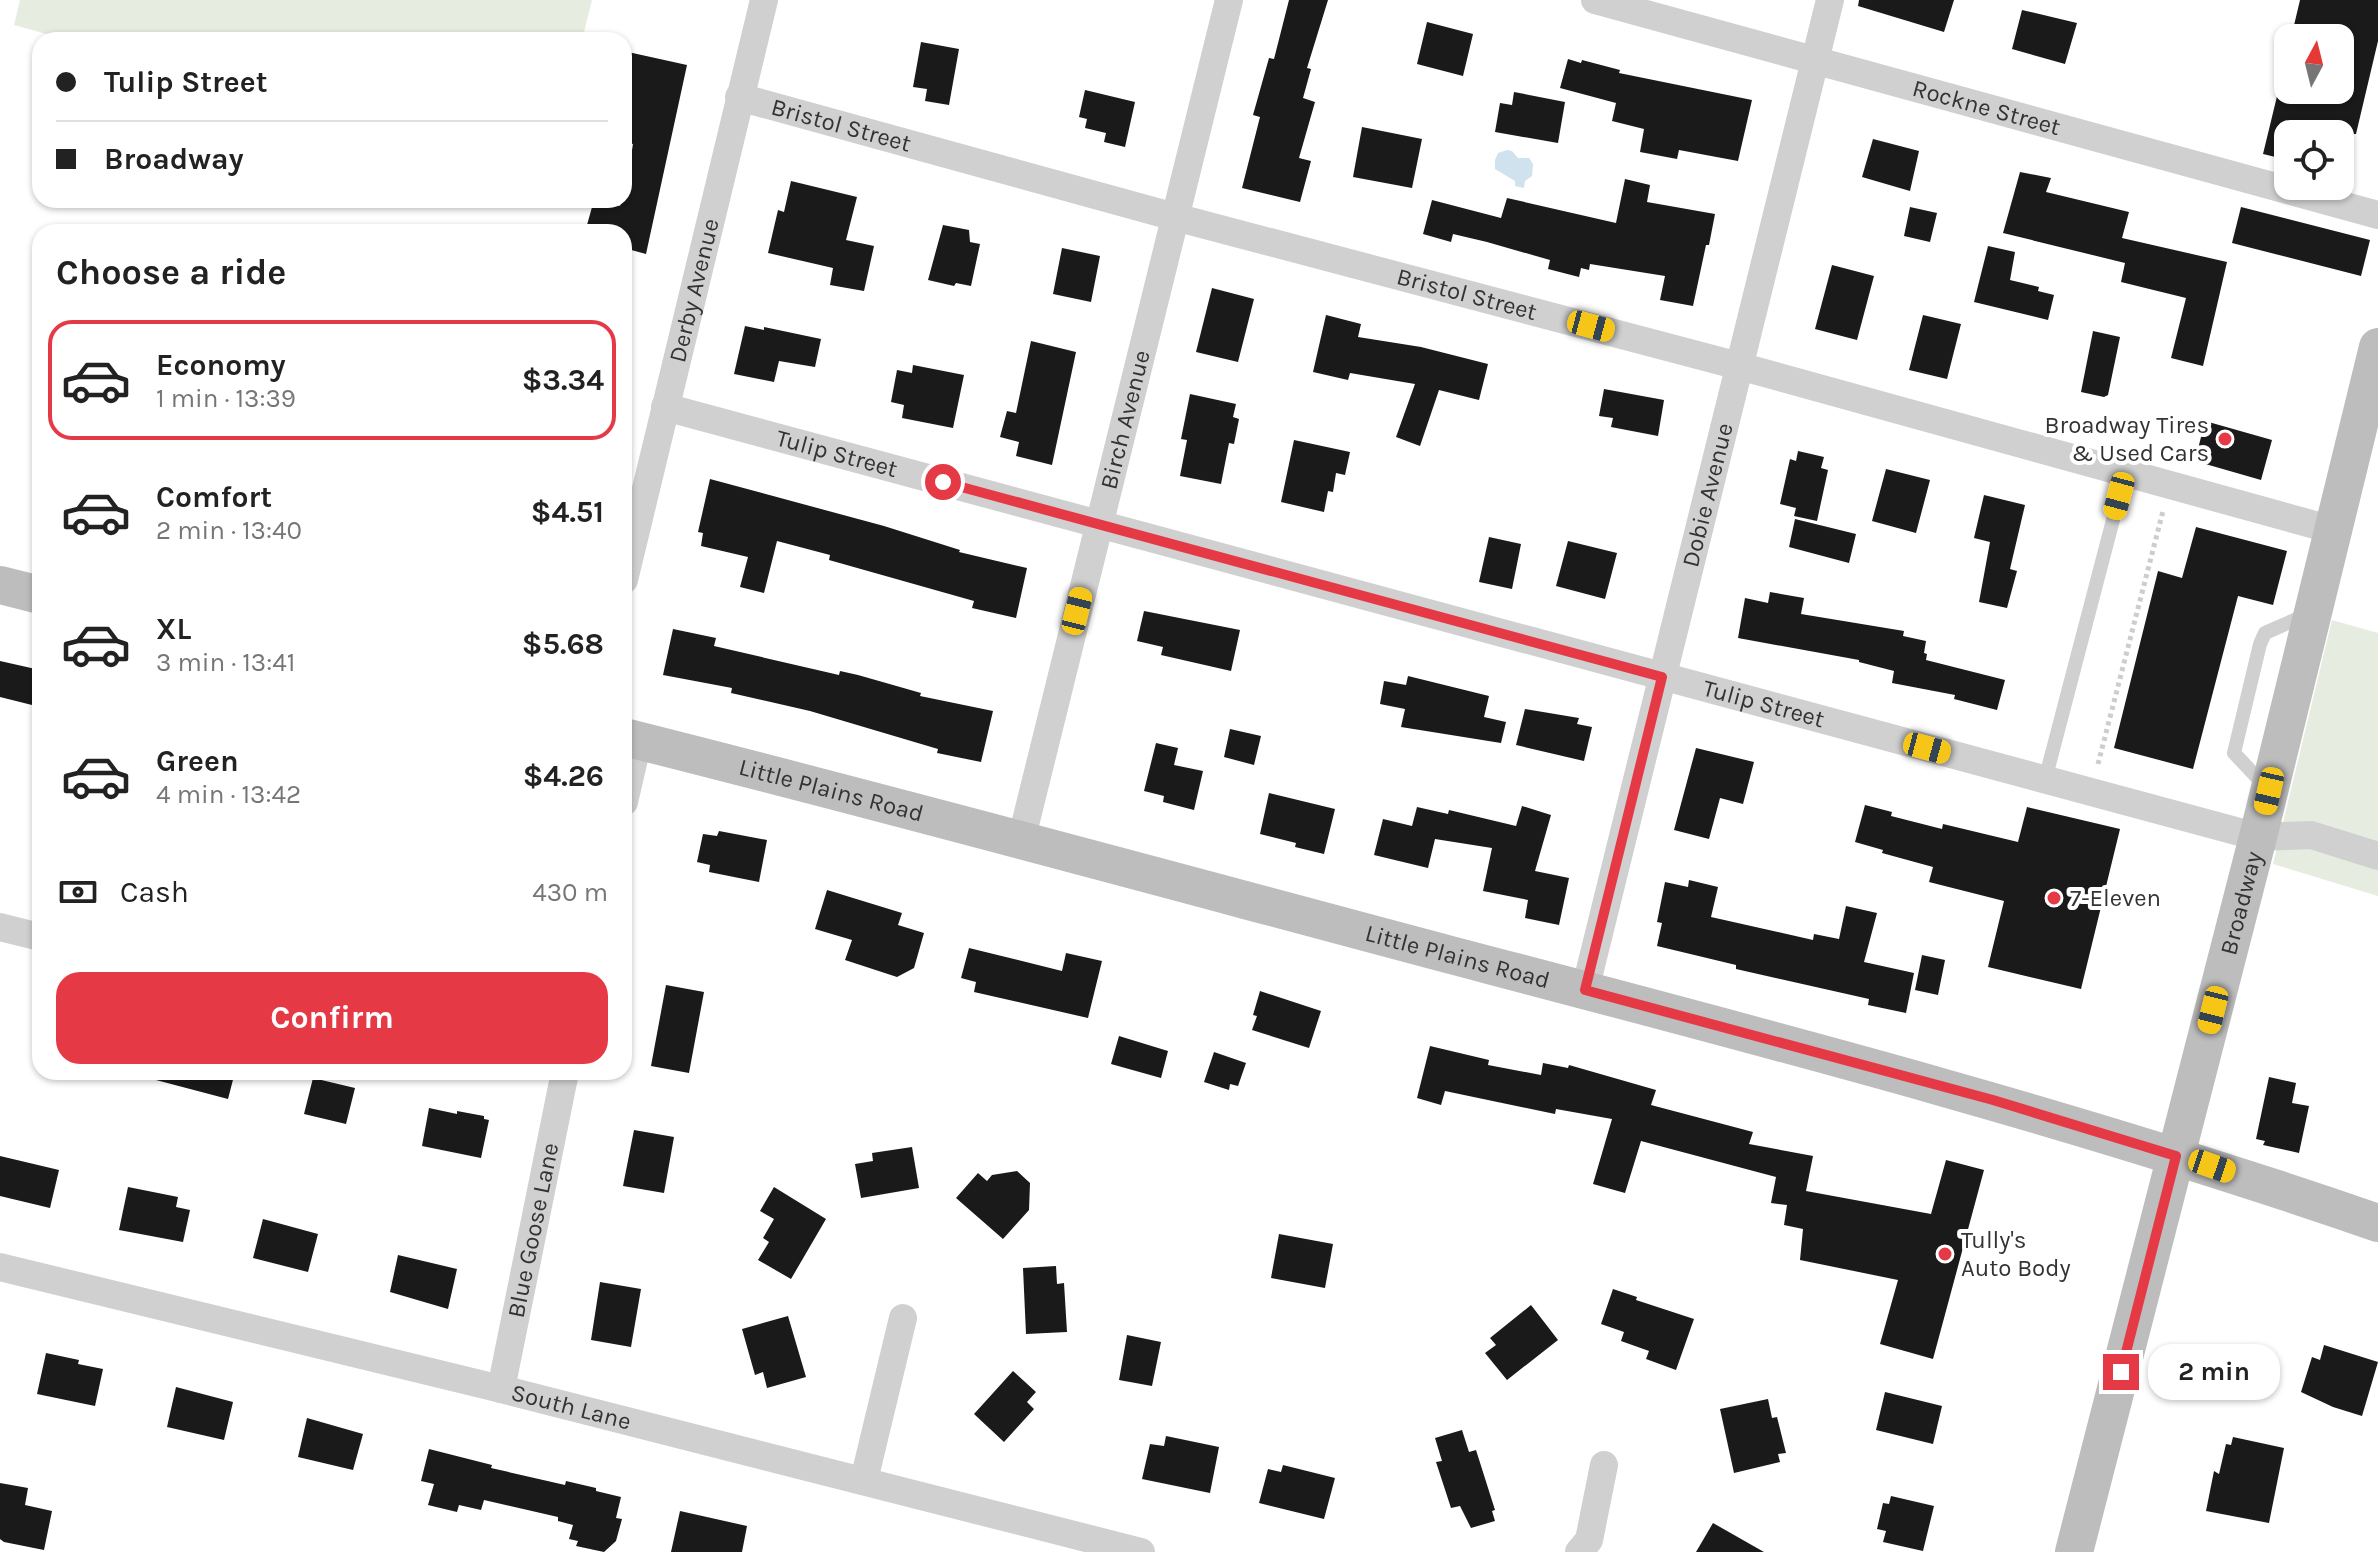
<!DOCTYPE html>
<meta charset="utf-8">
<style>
:root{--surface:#fff;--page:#f2f2f2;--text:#222;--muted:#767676;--line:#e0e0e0;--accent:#e63946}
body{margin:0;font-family:Karla,sans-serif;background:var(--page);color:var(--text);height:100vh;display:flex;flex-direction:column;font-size:30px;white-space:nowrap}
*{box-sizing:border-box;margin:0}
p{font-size:26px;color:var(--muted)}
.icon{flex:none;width:44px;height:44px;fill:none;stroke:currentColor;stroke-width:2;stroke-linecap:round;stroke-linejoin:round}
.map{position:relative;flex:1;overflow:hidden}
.details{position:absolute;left:32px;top:224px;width:600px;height:856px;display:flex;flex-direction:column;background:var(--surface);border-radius:24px;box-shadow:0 2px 6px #0004}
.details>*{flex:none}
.hud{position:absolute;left:32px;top:32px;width:600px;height:176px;border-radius:24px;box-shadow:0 2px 6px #0004;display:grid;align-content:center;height:176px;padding:0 24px;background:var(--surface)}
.needle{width:52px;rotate:7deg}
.controls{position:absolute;left:2274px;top:24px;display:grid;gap:16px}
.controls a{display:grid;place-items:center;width:80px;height:80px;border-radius:16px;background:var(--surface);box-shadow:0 2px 6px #0004;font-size:40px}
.end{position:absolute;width:36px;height:36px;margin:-18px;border:10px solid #e63946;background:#fff;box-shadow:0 0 0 4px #fff}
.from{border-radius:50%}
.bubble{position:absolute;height:56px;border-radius:24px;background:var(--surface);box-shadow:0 2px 6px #0004;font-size:26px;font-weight:700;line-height:56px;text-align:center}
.car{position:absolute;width:24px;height:48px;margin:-24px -12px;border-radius:10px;box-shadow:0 0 6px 2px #0007;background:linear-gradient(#f5c518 24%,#345 0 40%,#f5c518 0 76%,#345 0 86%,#f5c518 0)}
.hud b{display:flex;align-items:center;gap:28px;height:76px;font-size:30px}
.hud b+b{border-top:2px solid var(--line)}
.hud i{width:20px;height:20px;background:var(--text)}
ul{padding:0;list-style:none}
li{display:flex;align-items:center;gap:24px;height:120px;margin:0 16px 12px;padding:0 8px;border:4px solid transparent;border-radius:24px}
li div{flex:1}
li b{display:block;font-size:30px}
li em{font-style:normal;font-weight:700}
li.active{border-color:var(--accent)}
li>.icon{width:72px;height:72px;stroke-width:1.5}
h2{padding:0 24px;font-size:36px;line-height:96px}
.pay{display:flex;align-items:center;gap:20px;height:88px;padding:0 24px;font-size:30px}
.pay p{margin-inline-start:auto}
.primary-button{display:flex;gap:16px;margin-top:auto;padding:16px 24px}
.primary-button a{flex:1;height:92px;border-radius:24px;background:var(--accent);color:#fff;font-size:32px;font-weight:700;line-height:92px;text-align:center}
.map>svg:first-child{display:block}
.green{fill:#e6ecdf}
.water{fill:#cfe2ee}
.building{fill:#1a1a1a}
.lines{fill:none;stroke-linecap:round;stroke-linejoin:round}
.path{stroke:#cdcdcd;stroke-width:5;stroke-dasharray:4 4;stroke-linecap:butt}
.lane{stroke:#d0d0d0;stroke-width:14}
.street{stroke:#d0d0d0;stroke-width:28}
.secondary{stroke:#bdbdbd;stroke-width:38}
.route{stroke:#e63946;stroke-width:10}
.poi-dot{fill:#e63946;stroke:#fff;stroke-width:3}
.labels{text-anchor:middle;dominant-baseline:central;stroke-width:8;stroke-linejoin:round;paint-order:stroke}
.street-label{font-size:24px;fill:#333;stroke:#fff}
.poi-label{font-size:24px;fill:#333;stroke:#fff;text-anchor:start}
</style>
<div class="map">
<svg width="2378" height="1552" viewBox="0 0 2378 1552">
<rect width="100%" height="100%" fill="#fff"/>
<path class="green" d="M20 0H592L582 40H68L14 25Z
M2332 620 2378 633V896L2273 864Z"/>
<path class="water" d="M1507 150 1512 151 1518 158H1529L1533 164 1532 176 1525 181 1524 188 1515 186V181L1495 169V160L1498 153Z"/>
<path class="building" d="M1289 0H1328L1307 68 1311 69 1303 98 1315 102 1299 158 1311 161 1300 202 1242 188 1260 117 1253 115 1269 58 1274 59Z
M1859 0H1954L1944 32 1858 6Z
M2300 0H2378V41L2356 134H2288V160L2263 154 2279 88 2340 90V38H2291Z
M2022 10 2077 23 2065 64 2012 49Z
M1427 22 1473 34 1463 76 1417 64Z
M921 42 959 49 949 105 925 101 927 89 913 87Z
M628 52 687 65 646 254 624 248V232H585L594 200 620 206 622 200H624L633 144 624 142V71Z
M1568 59 1581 63 1582 60 1620 70 1619 73 1752 100 1738 161 1679 150 1677 159 1640 152 1644 129 1612 121 1616 103 1560 88Z
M1085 90 1135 102 1125 147 1104 142 1106 133 1085 128 1087 119 1079 117Z
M1514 92 1565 102 1558 143 1495 132 1500 103 1512 105Z
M1362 127 1422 139 1412 188 1353 177Z
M1873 139 1919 151 1910 191 1862 177Z
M2020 172 2051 178 2046 192 2129 212 2122 238 2227 262 2203 366 2171 358 2186 298 2121 282 2125 263 2003 233Z
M1625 179 1650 185 1647 202 1715 214 1709 245H1706L1693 306 1660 300 1665 276 1590 264 1589 270 1581 268 1579 277 1548 269 1550 260 1487 242 1453 234 1451 242 1423 234 1432 200 1501 218 1507 198 1616 223Z
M791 181 857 197 846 240 874 246 864 291 830 285 833 268 768 253 778 210 784 212Z
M1910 207 1937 213 1930 242 1904 236Z
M2241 207 2370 240 2361 276 2232 243Z
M943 225 969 230 970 242 980 244 971 286 956 283 954 286 928 280Z
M1988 246 2015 252 2010 280 2039 287 2038 291 2054 295 2048 320 1974 302Z
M1062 248 1100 256 1091 302 1053 294Z
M1832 265 1874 276 1857 340 1815 329Z
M1212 288 1254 299 1238 362 1196 352Z
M1326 315 1361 324 1358 337 1421 347 1488 364 1479 400 1439 390 1420 446 1396 437 1415 384 1350 373 1348 380 1313 372Z
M1923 315 1961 324 1947 379 1909 370Z
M745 326 764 330V327L821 339 815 367 779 361 774 382 734 374Z
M2093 331 2120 337 2108 395 2104 397 2081 392Z
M1031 341 1076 352 1052 465 1016 456 1019 442 1000 437 1007 411 1016 413Z
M913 365 964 375 953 428 902 418 904 405 891 402 897 370 912 373Z
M1604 389 1664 400 1658 436 1611 427 1613 418 1599 416Z
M1190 394 1236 404 1233 417 1239 419 1234 444 1229 443 1221 484 1180 476 1187 440 1181 439Z
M2205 421 2272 440 2261 480 2195 461Z
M1294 440 1350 452 1345 475 1336 473 1333 492 1328 491 1324 512 1281 502Z
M1798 451 1824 457 1821 468 1828 470 1817 521 1794 516 1796 508 1780 504 1790 459 1796 461Z
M1886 469 1930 480 1916 533 1872 521Z
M710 479 884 526 960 550 959 552 1027 568 1016 618 972 608 974 601 829 560 830 555 777 541 764 593 740 587 748 557 701 546 703 533 698 532Z
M1984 495 2025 505 2010 569 2017 571 2007 608 1979 602 1990 542 1974 538Z
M1795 519 1856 534 1849 563 1789 547Z
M2196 527 2287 551 2273 605 2238 596 2193 769 2114 748 2158 571 2182 578Z
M1489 537 1521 544 1512 589 1479 582Z
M1568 541 1617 553 1605 599 1556 586Z
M1770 592 1804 598 1801 614 1904 631 1903 636 1926 641 1924 653 1927 654 1926 660 2005 680 1997 710 1954 699 1955 695 1892 683 1894 671 1859 662V660L1738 638 1745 598 1768 603Z
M1144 611 1240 630 1231 671 1161 655 1163 647 1137 641Z
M673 629 716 638 714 646 839 675 840 671 858 675 921 693 920 696 993 711 981 762 937 753 938 749 810 711 731 693 732 688 663 675Z
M0 661 40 670 36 706 0 697Z
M1408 676 1489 696 1484 717 1506 722 1501 743 1401 727 1405 709 1380 704 1384 681 1406 685Z
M1525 709 1579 718 1577 724 1592 727 1584 761 1516 745Z
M1230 729 1261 736 1254 765 1224 757Z
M1156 743 1178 748 1174 765 1203 771 1194 810 1163 802 1164 796 1144 791Z
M1696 748 1754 762 1743 804 1720 798 1709 839 1674 830Z
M1269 793 1335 809 1324 854 1295 847 1296 843 1260 834Z
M1865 805 1892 812 1891 816 1942 829 1943 824 2018 842 2027 807 2120 829 2081 989 1988 967 2004 901 1929 882 1933 867 1882 853 1883 850 1855 842Z
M1522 806 1551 815 1535 871 1569 878 1559 925 1525 918 1528 900 1483 891 1492 848 1435 839 1428 868 1374 855 1383 819 1412 826 1417 807 1448 814 1449 810 1516 826Z
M719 831 767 840 759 882 709 872 710 865 697 862 703 834 717 836Z
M1689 880 1718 887 1711 917 1813 940 1814 934 1839 939 1846 906 1877 913 1864 962 1914 973 1906 1013 1868 1005 1869 999 1736 969V965L1657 946 1662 923 1657 922 1665 882 1688 887Z
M827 890 902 913 898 925 924 933 914 968 897 977 845 960 852 940 815 929Z
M969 948 1062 971 1066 953 1102 961 1088 1018 974 992 976 982 961 978Z
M1922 955 1945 960 1938 995 1915 990Z
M666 985 704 992 689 1073 651 1066Z
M1260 991 1321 1011 1309 1048 1252 1030 1257 1016 1253 1015Z
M1119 1036 1168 1051 1161 1078 1111 1064Z
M1430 1046 1489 1060 1488 1065 1541 1075 1543 1063 1568 1068 1569 1065 1656 1090 1651 1105 1753 1132 1749 1144 1813 1156 1806 1191 1931 1214 1946 1160 1984 1170 1933 1359 1880 1344 1898 1280 1800 1260 1803 1229 1784 1225 1787 1205 1771 1203 1776 1177 1641 1141 1625 1193 1593 1184 1612 1119 1556 1109 1555 1114 1445 1091 1441 1105 1417 1098Z
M1214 1052 1246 1063 1238 1086 1230 1084 1229 1090 1204 1082Z
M157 1072H235L228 1099 156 1080Z
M2269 1077 2296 1083 2292 1103 2309 1106 2299 1153 2263 1145 2265 1141 2256 1139Z
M313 1078 355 1088 346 1124 304 1114Z
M429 1108 457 1114V1111L484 1116V1119L489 1120 481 1158 422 1146Z
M634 1130 674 1137 664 1193 623 1186Z
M912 1147 919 1188 861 1198 855 1164 873 1161 872 1153Z
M0 1156 59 1170 50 1208 0 1196Z
M1017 1171 1030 1183 1029 1210 1003 1239 956 1198 978 1173 987 1181 992 1175Z
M128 1187 178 1197 176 1207 190 1210 183 1242 119 1230Z
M774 1187 826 1219 791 1279 758 1260 769 1242 763 1238 774 1219 760 1211Z
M263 1219 318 1234 308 1272 253 1258Z
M1279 1234 1333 1244 1325 1288 1271 1278Z
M398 1255 457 1269 448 1309 390 1292Z
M1056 1266 1057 1284 1064 1283 1067 1332 1026 1334 1023 1268Z
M600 1282 641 1289 631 1347 591 1340Z
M1613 1289 1637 1297 1636 1300 1694 1319 1676 1370 1646 1359 1649 1351 1621 1341 1624 1332 1601 1324Z
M1531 1305 1558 1340 1507 1380 1485 1353 1496 1345 1490 1338Z
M788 1316 806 1377 767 1388 763 1372 755 1375 742 1329Z
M1127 1335 1161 1342 1152 1386 1119 1380Z
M2324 1345 2378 1362 2362 1416 2333 1407 2301 1392 2312 1357 2320 1360Z
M46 1353 79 1360 78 1364 103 1369 95 1406 37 1394Z
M1013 1371 1036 1392 1027 1402 1034 1409 1004 1442 974 1414Z
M176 1387 233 1402 224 1440 167 1427Z
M1885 1392 1942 1406 1933 1444 1876 1430Z
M1768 1399 1772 1418 1777 1417 1786 1453 1778 1454 1780 1462 1734 1473 1720 1409Z
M307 1418 363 1434 353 1470 298 1457Z
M1462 1430 1469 1452 1476 1450 1495 1510 1492 1511 1495 1521 1471 1528 1460 1506 1451 1508 1436 1462 1442 1461 1435 1438Z
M1166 1436 1219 1447 1210 1493 1142 1479 1150 1444 1164 1446Z
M2233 1437 2284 1448 2269 1523 2206 1511 2214 1471 2219 1474 2226 1444 2231 1445Z
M429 1449 492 1465 491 1468 565 1485 566 1481 596 1488V1491L621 1497 616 1518 622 1519 616 1541 604 1552 576 1546 578 1541 569 1539 573 1525 558 1521V1517L484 1500 481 1510 459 1505 457 1512 428 1505 434 1484 421 1481Z
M1283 1465 1335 1478 1324 1519 1259 1503 1268 1469 1281 1472Z
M0 1483 28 1488 25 1505 52 1511 44 1550 4 1542 0 1539Z
M1891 1496 1934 1506 1923 1551 1883 1542 1886 1531 1877 1529 1883 1503 1889 1504Z
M680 1511 747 1526 742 1552H671Z
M1713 1523 1764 1552H1696Z"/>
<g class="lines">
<path class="path" d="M2098 764 2163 511"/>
<path class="lane" d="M2045 780 2125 474
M2267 788 2234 753 2260 644 2265 633 2308 614"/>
<g class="street">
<path id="s1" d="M1595 0 2378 215"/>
<path id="s2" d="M739 97 1175 217 1739 366 2333 530"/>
<path id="s3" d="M665 407 2258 837 2311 835 2378 856"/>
<path id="s4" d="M624 580 764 0"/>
<path d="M624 802 638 741"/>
<path id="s5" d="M1021 841 1229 0"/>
<path d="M0 927 40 937"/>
<path id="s6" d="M1585 990 1830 0"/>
<path id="s7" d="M0 1267 501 1389 1141 1552"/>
<path id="s8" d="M501 1389 565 1072"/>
<path d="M864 1480 903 1318"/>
<path d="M1579 1552 1589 1540 1604 1465"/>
</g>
<g class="secondary">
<path d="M0 585 40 595"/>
<path id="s9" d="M624 737C899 806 1173 881 1447 954 1759 1036 2072 1117 2378 1223"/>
<path id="s10" d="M2074 1552 2258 837 2378 347"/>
</g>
</g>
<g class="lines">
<path class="route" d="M943 482 1662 677 1585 990 1993 1100 2176 1156 2121 1372"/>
</g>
<g class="poi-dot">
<circle cx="2225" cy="439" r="8"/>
<circle cx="2054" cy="898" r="8"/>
<circle cx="1945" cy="1254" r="8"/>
</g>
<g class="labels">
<g class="street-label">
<text stroke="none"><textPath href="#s1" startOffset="406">Rockne Street</textPath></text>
<text stroke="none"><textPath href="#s2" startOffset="106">Bristol Street</textPath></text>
<text stroke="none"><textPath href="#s4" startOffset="298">Derby Avenue</textPath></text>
<text stroke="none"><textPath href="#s2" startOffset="754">Bristol Street</textPath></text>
<text stroke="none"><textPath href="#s5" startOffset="434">Birch Avenue</textPath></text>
<text stroke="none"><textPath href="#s3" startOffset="178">Tulip Street</textPath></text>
<text stroke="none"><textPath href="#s6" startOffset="510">Dobie Avenue</textPath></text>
<text stroke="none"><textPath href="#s3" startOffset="1138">Tulip Street</textPath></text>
<text stroke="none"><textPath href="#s9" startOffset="214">Little Plains Road</textPath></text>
<text stroke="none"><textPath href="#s10" startOffset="670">Broadway</textPath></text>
<text stroke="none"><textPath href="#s9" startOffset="862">Little Plains Road</textPath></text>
<text stroke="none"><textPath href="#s8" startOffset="162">Blue Goose Lane</textPath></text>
<text stroke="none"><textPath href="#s7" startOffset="588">South Lane</textPath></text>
</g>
<g class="poi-label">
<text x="2209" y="425" text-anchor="end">Broadway Tires<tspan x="2209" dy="28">&amp; Used Cars</tspan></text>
<text x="2070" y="898">7-Eleven</text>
<text x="1961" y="1240">Tully's<tspan x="1961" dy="28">Auto Body</tspan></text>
</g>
</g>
</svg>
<div class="controls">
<a><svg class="needle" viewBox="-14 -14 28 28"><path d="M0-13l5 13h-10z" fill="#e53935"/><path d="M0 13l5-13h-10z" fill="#767676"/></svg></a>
<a><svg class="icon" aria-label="locate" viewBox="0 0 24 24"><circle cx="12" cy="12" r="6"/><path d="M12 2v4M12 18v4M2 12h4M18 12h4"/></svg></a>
</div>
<i class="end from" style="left:943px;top:482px"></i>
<i class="end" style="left:2121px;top:1372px"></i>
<div class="bubble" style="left:2148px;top:1344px;width:132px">2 min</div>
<i class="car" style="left:1591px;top:326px;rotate:105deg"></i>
<i class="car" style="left:2119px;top:496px;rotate:195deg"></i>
<i class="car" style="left:1077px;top:611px;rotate:14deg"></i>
<i class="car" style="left:1927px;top:748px;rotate:105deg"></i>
<i class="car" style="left:2269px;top:791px;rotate:193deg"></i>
<i class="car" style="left:2213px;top:1010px;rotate:194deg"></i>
<i class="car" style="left:2212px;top:1166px;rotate:109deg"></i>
<div class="hud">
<b><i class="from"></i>Tulip Street</b>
<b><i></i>Broadway</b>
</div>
<section class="details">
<h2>Choose a ride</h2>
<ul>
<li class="active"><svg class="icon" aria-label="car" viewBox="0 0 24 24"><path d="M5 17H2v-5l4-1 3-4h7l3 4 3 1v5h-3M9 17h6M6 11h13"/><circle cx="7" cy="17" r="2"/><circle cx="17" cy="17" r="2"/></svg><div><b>Economy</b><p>1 min · 13:39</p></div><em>$3.34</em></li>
<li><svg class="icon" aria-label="car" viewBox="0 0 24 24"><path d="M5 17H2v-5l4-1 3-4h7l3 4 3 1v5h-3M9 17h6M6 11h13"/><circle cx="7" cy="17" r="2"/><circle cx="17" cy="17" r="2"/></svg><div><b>Comfort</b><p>2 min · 13:40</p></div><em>$4.51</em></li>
<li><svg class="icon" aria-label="car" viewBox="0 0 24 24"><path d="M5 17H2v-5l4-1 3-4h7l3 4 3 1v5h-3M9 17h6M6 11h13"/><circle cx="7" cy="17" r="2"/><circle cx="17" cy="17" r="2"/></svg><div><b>XL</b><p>3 min · 13:41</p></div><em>$5.68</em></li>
<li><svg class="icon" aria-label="car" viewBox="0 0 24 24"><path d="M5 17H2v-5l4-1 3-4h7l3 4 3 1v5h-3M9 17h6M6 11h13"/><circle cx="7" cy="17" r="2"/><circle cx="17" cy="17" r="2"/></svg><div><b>Green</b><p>4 min · 13:42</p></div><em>$4.26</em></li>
</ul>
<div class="pay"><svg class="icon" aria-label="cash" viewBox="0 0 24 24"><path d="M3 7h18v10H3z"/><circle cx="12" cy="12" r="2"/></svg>Cash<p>430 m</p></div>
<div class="primary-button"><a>Confirm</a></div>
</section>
</div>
